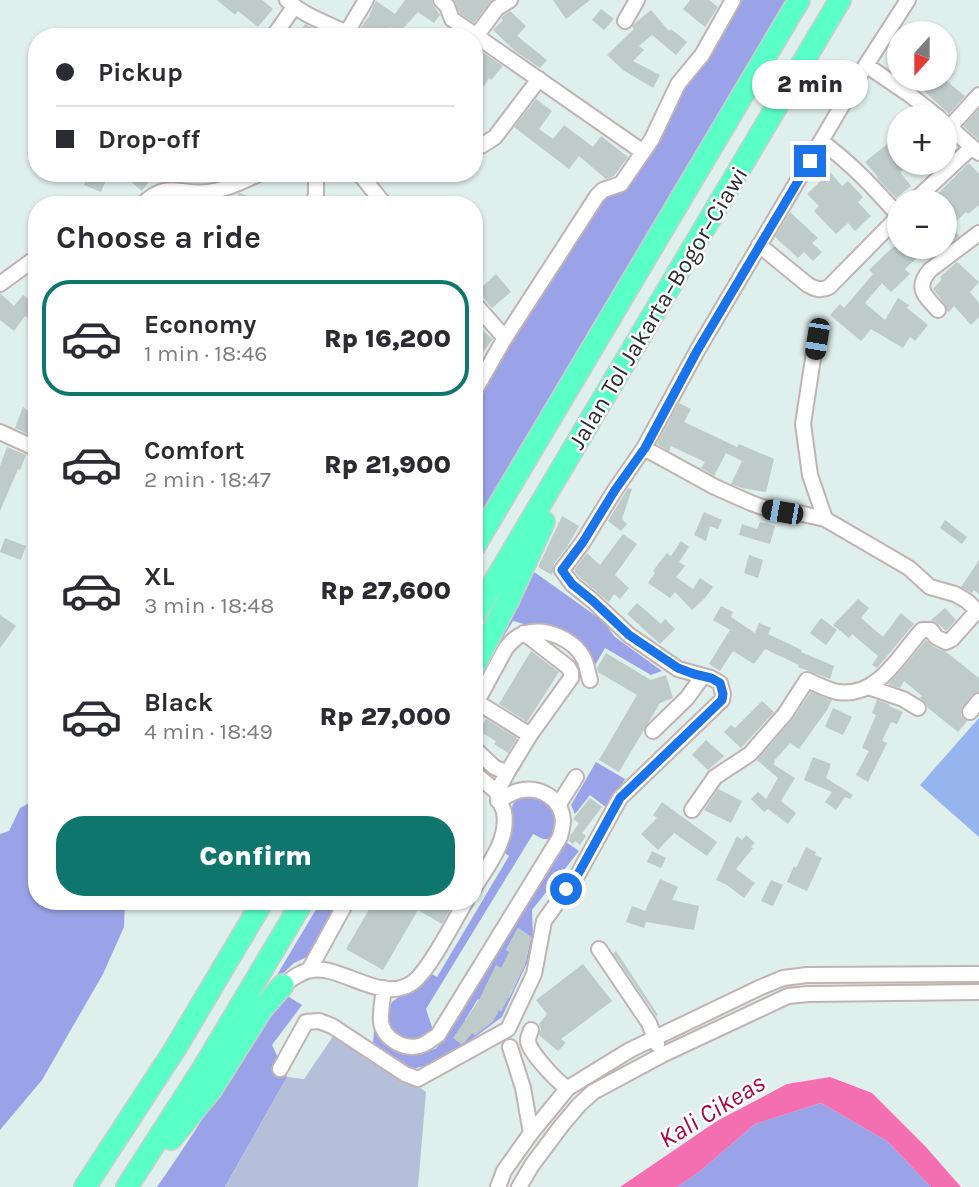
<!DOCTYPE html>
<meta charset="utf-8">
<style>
:root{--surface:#fff;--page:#f2f2f3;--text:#2b2b33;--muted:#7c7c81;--line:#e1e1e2;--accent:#0f766e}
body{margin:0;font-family:Karla,sans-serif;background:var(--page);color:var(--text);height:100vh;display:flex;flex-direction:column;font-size:26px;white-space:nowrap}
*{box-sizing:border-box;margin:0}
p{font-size:23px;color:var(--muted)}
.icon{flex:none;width:38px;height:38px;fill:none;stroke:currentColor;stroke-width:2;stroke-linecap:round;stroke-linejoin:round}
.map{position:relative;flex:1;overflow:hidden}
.drawer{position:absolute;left:28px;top:196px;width:455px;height:714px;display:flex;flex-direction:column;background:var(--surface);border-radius:28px;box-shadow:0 2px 5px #0004}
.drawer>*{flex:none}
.top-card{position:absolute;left:28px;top:28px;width:455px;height:154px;border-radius:28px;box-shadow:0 2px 5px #0004;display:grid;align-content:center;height:154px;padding:0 28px;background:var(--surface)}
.needle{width:46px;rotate:201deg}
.fabs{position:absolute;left:887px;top:21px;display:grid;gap:14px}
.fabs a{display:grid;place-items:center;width:70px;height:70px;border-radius:50%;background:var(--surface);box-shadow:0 2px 5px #0004;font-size:35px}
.end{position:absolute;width:32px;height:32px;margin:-16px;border:9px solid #1a73e8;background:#fff;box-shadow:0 0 0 4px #fff}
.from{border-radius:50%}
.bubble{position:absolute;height:49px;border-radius:24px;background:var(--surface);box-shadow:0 2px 5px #0004;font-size:23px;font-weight:800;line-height:49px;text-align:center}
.car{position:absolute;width:21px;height:42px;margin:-21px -10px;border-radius:9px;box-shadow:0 0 5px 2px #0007;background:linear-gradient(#222 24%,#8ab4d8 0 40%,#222 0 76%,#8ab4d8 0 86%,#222 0)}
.top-card b{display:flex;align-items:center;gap:24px;height:66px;font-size:26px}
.top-card b+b{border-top:2px solid var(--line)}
.top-card i{width:18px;height:18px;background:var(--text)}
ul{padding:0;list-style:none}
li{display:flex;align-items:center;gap:21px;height:116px;margin:0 14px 10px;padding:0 14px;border:4px solid transparent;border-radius:28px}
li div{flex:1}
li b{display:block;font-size:26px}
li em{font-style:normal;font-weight:800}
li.current{border-color:var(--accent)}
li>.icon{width:63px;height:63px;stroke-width:1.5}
h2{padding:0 28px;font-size:32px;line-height:84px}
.button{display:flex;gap:14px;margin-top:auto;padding:14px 28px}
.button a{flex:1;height:80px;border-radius:28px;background:var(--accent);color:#fff;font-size:28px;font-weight:800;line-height:80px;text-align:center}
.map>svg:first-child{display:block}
.green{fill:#9aa3e7;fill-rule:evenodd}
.cemetery{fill:#b6bfd9}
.pitch{fill:#96b4ee}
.water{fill:#f46fb2}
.building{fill:#becbc8}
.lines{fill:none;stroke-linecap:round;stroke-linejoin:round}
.minor-casing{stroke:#c1b3b3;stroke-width:18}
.highway-casing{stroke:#cdcdcd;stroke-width:24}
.minor{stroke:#fff;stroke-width:14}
.highway{stroke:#5affc8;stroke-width:21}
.route{stroke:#1a73e8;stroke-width:9}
.labels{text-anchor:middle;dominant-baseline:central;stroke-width:5;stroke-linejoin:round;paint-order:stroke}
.street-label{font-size:24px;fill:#2d2d2d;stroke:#fff}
.water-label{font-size:26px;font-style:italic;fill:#a6084b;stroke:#fff}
</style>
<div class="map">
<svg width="979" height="1187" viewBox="0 0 979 1187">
<rect width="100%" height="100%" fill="#dfefec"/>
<path class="green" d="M727 0H799L474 546V392L597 196 615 187Z
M530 569 603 621 615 637 662 671 651 675 605 648 594 667 535 627 513 621 474 686V670Z
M596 762 625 779 607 808 590 795 575 814 571 805Z
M526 794C531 796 539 797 544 800 557 808 556 826 552 839H543L533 834 426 1009 433 1030 422 1039 406 1041 391 1031 386 1016 392 1002 404 993 416 989 430 973 437 977 509 856 504 852C508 844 511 837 513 829 515 812 504 804 526 794Z
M37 799V901H125L124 927 103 974 42 1080 0 1130V834L9 831 20 808Z
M566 842 579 851 532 910 533 939 528 961 502 1017 441 1062 412 1069 373 1045 374 1029C388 1049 399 1061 424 1052 426 1052 433 1049 435 1049 439 1046 442 1039 445 1036ZM518 928 531 937 526 961 506 950ZM496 966 519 977 509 998 486 986ZM478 999 498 1012 492 1022 481 1030 465 1020Z
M321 901H343L311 955 294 963 271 985Z
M281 992 302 1005 272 1045 287 1077 225 1187H157C201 1124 241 1058 281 992Z
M821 1103 887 1141 931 1187H677L699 1172 755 1124Z"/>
<path class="cemetery" d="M334 1035 415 1084 426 1092 418 1187H225L287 1077 304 1079Z"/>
<path class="pitch" d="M979 718V837L920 785Z"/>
<path class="water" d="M830 1077 872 1093 925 1146 961 1187H931L887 1141 821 1103 755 1124 699 1172 677 1187H620L717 1121 787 1084Z"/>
<path class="building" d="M217 0H262L273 9 258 27 238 11 235 15Z
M405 0H432V3L440 15 434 23 418 12 398 34 391 27 384 37H365L360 29 369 16 376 1 395 14Z
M454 0H492L474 23 460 13Z
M553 0H590L566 19Z
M690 0H709L718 7 705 27 683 9Z
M601 9 614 19 604 30 592 20Z
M651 10 669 31 671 29 687 42 676 55 652 35 639 46 644 50 633 61 660 75 653 88 623 70 607 55 634 29 632 27 634 24Z
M510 11 526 26 517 36 547 60 540 68 515 51 493 30 503 20 501 19 504 15Z
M305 24 316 30 332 37H297Z
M481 51 503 66 491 80 489 78 474 102V59Z
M910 79H944L965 96 949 114 923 90 922 92 908 82Z
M536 99 552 111 539 129 553 139 564 125 593 147 601 136 628 157 614 176 606 179 579 156 569 169 514 127Z
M979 109V140L963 126Z
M900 134V163H912L900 172 911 186 896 198 877 178 878 177 865 162Z
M969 163 979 174V205L968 214 966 212 951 226 959 236 951 242 945 239V201H930Z
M830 172 842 186 848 181 863 197 858 202 871 216 855 231 848 223 836 234 814 211 819 206 807 194Z
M89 173H109L101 192 84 185Z
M120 173H155L142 191Z
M239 193H240L268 205H234Z
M790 212 818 238 812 243 822 252 813 261 804 252 798 258 775 237Z
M893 247H928L905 269 910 274 891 292 882 283 865 303 885 320 898 298 909 305 907 308 928 325 915 341 910 337 903 348 871 329 861 341 830 315 840 304 844 308 873 274 869 270Z
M957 262 979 282 970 292 979 303V317L971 325 954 306 949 312 947 311 945 304 933 289 942 279 940 277Z
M496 274 511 292 492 308 478 291Z
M0 293 14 306 23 295 37 306V318L33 322 25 316 14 331 0 320Z
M474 324 493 339 474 364Z
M679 403 691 409 684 422 737 447 739 444 774 459 766 492 742 488 731 484 742 461 726 453 714 476 701 468 705 462 671 446 669 451 657 444Z
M23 407 37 418V426L30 435 15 428Z
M7 447 26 455 20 470 18 469 0 511V466Z
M628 488 632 489 622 519 627 524 621 531 608 521Z
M704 512 722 520 718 529 710 526 706 541 694 535Z
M562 516 579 526 567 547 554 564 552 575 538 567Z
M945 520 967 537 962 544 940 528Z
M760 522 775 526 770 544 739 535 742 524 757 529Z
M623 534 637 544 615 575 629 588 620 599 614 594 609 602 579 577 574 570 587 553 600 565Z
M5 538 26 546 21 560 0 552Z
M681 541 689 547 679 562 685 566 676 577 693 589 700 578 713 587 705 598 692 610 675 592 670 598 648 583 655 573 653 571 659 563 667 553 671 556Z
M749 555 763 560 758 578 744 573Z
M979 560V594L974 590 972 593 961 587Z
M858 599 869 608 861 618 883 637 901 613 914 624 877 668 872 665 878 656 852 634 849 638 833 625Z
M637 603 661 624 665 619 675 629 660 644 627 614Z
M721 606 733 612 731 617 755 633 759 623 771 628 768 634 802 650 801 652 834 666 830 679 798 667 799 665 765 649 754 664 733 651 720 671 709 664 730 630 713 620Z
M945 608 956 620 946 631 936 622 931 620Z
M0 615 16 626 0 648Z
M821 618 837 630 826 645 810 633Z
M926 640 932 646 946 652 979 678V692L972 695 961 710V716L967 721 958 732 928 708 926 703 920 698 922 696 904 681 900 688 888 684 903 668Z
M531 651 559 672 527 722 499 704Z
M606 653 651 680 666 675 673 698 660 703 619 772 599 760 637 695 598 672 597 668Z
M811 692 832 700 827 710 799 749 790 743 774 761 775 762 773 764 795 778 781 801 796 813 788 824 768 809 764 812 751 799 758 792 766 799 778 778 757 760 792 720Z
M877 700 890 705 889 706 903 712 897 724 891 722 882 741 887 743 868 782 856 775 869 751 862 748 876 715 872 713Z
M762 701 774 712 741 748 724 732 731 725 735 728Z
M833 708 852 717 843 735 825 727Z
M486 719 517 738 508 753 494 744 496 741 479 731Z
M706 740 724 756 708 770 692 755Z
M813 757 831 764 826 778 853 795 850 799 845 797 836 810 825 802 832 792 804 780Z
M718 789 742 801 731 823 704 810Z
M590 798 602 807 582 833 586 836 580 845 575 841 573 844 569 841 570 836 579 823 573 819Z
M662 802 717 842 707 856 674 833 658 850 641 834 657 818 653 815Z
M746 835 755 843 751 847 753 848 736 869 755 883 744 898 727 885 716 880 737 836 742 840Z
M806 847 816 852 815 855 822 858 807 891 787 882 794 866 796 868Z
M652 851 666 858 661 868 647 862Z
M660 879 678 887 672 900 699 906 694 930 646 922 644 928 626 922 632 906 645 911Z
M771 880 783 885 773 906 761 901Z
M374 901H455L442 924 418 910 383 970 346 949Z
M518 928 531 937 525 965 519 977 501 1012 499 1010 492 1022 475 1035 472 1033 465 1042 461 1044 453 1038 479 1000 496 965 501 968 509 952 506 950Z
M616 951 658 1015 656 1016 613 953Z
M583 964 612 1001 561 1039 566 1043 558 1051 539 1035 541 1029 539 1024 547 1014 536 1000Z"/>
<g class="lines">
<defs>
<path id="minor" d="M287 0C306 18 333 25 355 37
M441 0 447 6 452 19 643 152 652 139 678 84 702 55 733 0
M625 21 637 0
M347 32 366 0
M273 37 294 7
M474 39 497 8 510 0
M866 65 910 95 938 117
M945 123 979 153
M950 127 979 95
M821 141C853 165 873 187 899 216
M481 146 495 137 539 79
M359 173 385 205
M914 201 972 147
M142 205C167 179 180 196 209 192 228 189 243 181 261 173
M313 205 316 194V173
M759 245 808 285C815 289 821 291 829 287L900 215
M0 284 37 257
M474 303 505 338
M938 310C924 295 915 288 930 270L979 233
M816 339 803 424 810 475 825 519
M474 392 505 338 597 196 603 190 621 184 643 152
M0 432 37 449
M644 448 715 487 751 503 768 509 782 512H794L825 519 909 568 930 587 955 594 967 601 979 613
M524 633 568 667 571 672V678L530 735
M868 687 903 699 918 708
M477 702 530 735 507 773 497 792
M474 707 506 648C511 642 515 637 523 634 544 626 574 639 584 659 587 665 588 674 590 680
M970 712 979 701
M653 731 687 698 703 676
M474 748 494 767 507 773
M474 773 497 792C498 800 502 805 504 812 509 840 488 865 474 888
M559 804 576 777
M692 810 715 777 750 754 785 714 807 680C817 684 827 690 838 692 878 698 900 654 922 630H931L936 637 946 642 952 639 977 611
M599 949 649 1023 657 1044
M309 970 347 901
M283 985C292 979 301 971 312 970 342 965 381 1004 412 983 429 971 454 921 466 901
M384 988C383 999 380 1011 381 1022 383 1038 403 1050 419 1046 425 1045 432 1039 438 1035L560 837C561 832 563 826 563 820 561 798 539 785 518 791 511 793 505 797 498 801
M531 1030C530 1033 528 1037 528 1041 529 1052 559 1084 568 1088
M510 1047 523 1088 531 1133
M280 1069 306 1022 319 1021 332 1026 405 1074 418 1079 508 1029 534 974 544 921 567 889 577 876 620 798 722 700 723 694 720 683 711 678 678 669 629 635 593 601 572 584 562 570 583 542 615 490 644 448 697 351 866 65 908 0
M498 1187 504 1171 531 1133 568 1088 630 1050 759 988 783 978 807 975 979 974
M519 1187 532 1165 562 1125 579 1105 593 1092 662 1055 788 996 808 994 979 992"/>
<path id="highway" d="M474 547 799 0
M474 616 840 0
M474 666 509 599 544 522
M171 1139 211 1090 262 1009 283 985
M85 1187 175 1049 263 901
M127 1187 204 1067 303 901"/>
</defs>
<use href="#minor" class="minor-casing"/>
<use href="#highway" class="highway-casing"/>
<use href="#minor" class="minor"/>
<use href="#highway" class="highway"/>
</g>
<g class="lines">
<path class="route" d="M566 889 577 876 620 798 722 700 723 694 720 683 711 678 694 674 678 668 629 635 593 601 572 584 562 570 583 542 615 490 645 448 697 351 810 161"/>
</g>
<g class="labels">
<g class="street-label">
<text transform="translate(658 308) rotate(-59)">Jalan Tol Jakarta–Bogor–Ciawi</text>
</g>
<g class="water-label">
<text transform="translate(712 1111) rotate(-31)">Kali Cikeas</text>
</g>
</g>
</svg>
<div class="fabs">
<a><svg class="needle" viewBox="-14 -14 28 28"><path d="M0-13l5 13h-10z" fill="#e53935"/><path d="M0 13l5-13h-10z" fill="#7c7c81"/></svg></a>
<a>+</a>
<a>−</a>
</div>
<i class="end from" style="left:566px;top:889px"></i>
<i class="end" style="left:810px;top:161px"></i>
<div class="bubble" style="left:752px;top:60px;width:116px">2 min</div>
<i class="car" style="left:817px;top:339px;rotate:189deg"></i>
<i class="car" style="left:782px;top:512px;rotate:280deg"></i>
<div class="top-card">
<b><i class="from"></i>Pickup</b>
<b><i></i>Drop-off</b>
</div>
<section class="drawer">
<h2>Choose a ride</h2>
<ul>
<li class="current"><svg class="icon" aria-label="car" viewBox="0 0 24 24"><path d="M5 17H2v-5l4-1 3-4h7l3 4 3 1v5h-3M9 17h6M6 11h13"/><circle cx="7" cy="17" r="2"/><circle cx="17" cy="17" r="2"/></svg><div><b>Economy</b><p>1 min · 18:46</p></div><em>Rp 16,200</em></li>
<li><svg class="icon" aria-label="car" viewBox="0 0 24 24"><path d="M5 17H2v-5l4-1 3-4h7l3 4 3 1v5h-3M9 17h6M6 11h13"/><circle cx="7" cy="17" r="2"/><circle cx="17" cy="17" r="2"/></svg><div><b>Comfort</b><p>2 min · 18:47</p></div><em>Rp 21,900</em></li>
<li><svg class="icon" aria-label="car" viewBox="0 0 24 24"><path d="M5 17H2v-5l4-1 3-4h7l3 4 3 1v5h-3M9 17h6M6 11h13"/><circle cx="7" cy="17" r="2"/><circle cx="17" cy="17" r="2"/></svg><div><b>XL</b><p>3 min · 18:48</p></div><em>Rp 27,600</em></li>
<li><svg class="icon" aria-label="car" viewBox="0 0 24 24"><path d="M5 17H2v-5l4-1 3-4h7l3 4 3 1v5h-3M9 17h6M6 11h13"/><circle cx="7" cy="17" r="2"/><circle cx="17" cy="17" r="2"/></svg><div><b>Black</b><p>4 min · 18:49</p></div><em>Rp 27,000</em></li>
</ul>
<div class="button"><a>Confirm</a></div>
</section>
</div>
